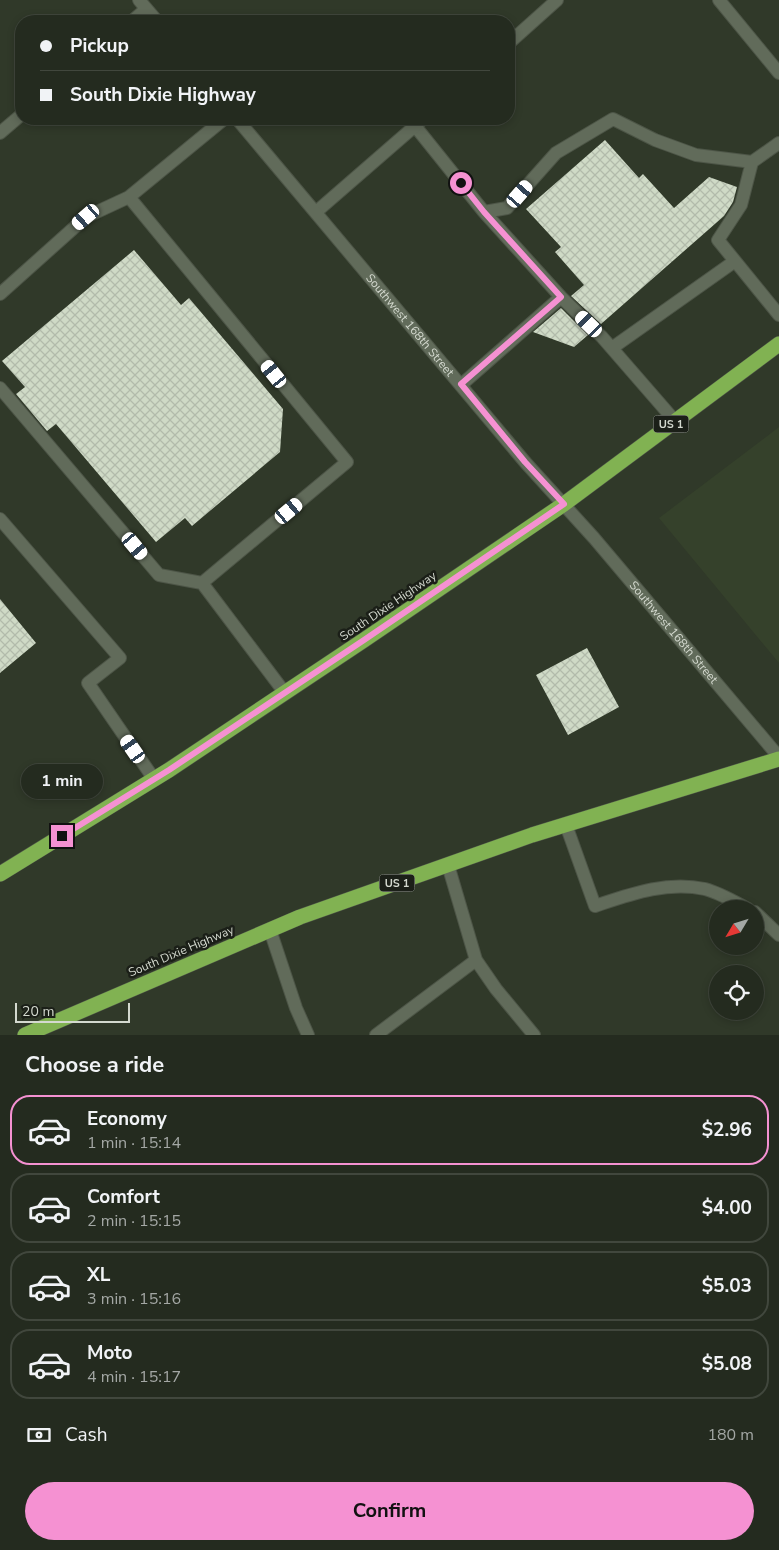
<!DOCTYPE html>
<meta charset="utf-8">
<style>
:root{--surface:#242b1f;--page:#30372c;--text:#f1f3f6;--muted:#a3a7a4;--line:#41473d;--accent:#f591d2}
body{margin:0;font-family:"Nunito Sans",sans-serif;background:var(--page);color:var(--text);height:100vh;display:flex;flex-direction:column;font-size:19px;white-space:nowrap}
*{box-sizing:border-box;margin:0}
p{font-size:16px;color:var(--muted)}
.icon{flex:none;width:28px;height:28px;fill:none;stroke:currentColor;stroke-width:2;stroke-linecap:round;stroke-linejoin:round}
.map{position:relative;height:1035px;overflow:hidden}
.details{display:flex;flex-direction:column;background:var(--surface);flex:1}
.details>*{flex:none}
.hud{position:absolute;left:15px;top:15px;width:500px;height:110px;border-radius:20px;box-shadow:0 2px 8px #0003,0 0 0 1px var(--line);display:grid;align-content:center;height:110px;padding:0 25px;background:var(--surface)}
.needle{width:32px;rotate:232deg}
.fabs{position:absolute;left:709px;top:900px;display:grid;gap:10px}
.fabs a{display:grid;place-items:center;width:55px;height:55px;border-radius:50%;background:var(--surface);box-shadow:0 2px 8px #0003,0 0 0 1px var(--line);font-size:25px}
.scale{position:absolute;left:15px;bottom:12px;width:115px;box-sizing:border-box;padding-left:5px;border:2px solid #d4d9cf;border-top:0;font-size:14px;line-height:18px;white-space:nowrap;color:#d4d9cf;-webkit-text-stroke:4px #1b1f18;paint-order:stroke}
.end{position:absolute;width:22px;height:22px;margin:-11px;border:6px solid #f591d2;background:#111;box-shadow:0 0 0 2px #111}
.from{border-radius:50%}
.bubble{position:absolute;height:35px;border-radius:18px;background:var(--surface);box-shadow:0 2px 8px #0003,0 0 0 1px var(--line);font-size:16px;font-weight:700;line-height:35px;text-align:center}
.car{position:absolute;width:15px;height:30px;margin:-15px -8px;border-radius:6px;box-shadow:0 0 4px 1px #0007;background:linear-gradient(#fff 24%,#345 0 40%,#fff 0 76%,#345 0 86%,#fff 0)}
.hud b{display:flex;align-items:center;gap:18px;height:48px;font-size:19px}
.hud b+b{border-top:1px solid var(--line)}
.hud i{width:12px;height:12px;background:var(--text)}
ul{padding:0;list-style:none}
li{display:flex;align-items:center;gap:15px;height:70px;margin:0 10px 8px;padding:0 15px;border:2px solid var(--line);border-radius:20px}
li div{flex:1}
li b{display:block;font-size:19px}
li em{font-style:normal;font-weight:700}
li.current{border-color:var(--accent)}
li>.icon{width:45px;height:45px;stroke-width:1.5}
h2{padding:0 25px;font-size:22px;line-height:60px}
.pay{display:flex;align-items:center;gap:12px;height:55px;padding:0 25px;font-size:19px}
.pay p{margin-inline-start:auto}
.primary-button{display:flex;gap:10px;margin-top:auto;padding:10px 25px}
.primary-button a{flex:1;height:58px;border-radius:30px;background:var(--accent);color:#111;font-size:20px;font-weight:700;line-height:58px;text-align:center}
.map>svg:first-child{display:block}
.built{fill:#35412b}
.building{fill:url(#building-cross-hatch)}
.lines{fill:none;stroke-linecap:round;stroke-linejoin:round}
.lane-casing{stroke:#4d5547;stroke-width:14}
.street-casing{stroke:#4d5547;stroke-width:14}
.secondary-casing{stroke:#4d5547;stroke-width:14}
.highway-casing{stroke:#4d5547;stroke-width:16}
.lane{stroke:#616b5a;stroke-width:12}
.street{stroke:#616b5a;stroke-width:12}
.secondary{stroke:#616b5a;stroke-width:12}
.highway{stroke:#81b252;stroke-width:15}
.route{stroke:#f591d2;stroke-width:6}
.labels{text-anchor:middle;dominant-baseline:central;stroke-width:5;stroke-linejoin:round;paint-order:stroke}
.shield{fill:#1b1f18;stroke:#9ca198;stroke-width:1}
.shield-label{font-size:11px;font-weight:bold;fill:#d4d9cf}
.street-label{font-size:12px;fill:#d4d9cf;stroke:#1b1f18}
</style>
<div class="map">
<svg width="779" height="1035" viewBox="0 0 779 1035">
<defs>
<pattern id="building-cross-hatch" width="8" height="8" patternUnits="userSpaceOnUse" patternTransform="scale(1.25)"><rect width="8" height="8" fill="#cfdac6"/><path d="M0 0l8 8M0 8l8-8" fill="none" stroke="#b2bbab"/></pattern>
</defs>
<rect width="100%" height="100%" fill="#303929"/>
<path class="built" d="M779 427V663L659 518Z"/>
<path class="building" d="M605 140 639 178 643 174 674 208 709 177 737 187 733 202 724 216 601 324 571 296 584 285 555 252 561 247 526 209Z
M134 250 181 305 189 298 283 409 280 452 192 526 185 518 156 542 56 424 47 431 16 394 25 387 2 361Z
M561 308 588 335 574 347 533 332Z
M0 599 36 643 0 673Z
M587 648 619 707 568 735 536 675Z"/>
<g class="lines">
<defs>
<path id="lane" d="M132 21 146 9
M224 119 129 197 347 462 202 583 285 693
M415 126 484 212 507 208 556 153 613 119 655 140 696 155 752 162 779 143
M0 133 21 115
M752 162 741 205 718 240 779 315
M484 212 561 297 602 337 675 421
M0 294 86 217 129 197
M612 348 735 261
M461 385 561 297
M0 388 159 575 202 583
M0 519 120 658 88 683 154 779
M566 825 595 906C631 894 666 881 705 889 720 893 735 902 748 909
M755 912 779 935
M270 930 296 1008 308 1035
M476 960 496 989 534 1035
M376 1035 476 960 448 865"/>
<path id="street" d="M719 0 779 73
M509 43 557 0
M316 212 423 119"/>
<g id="secondary">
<path d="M139 0 157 21"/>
<path id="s1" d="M237 119 525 462 594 538 779 757"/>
</g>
<path id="highway" d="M0 874 169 770 364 640 564 504 779 344
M25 1035 300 917 532 835 779 759"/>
</defs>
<use href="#lane" class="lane-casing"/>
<use href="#street" class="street-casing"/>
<use href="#secondary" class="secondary-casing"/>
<use href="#highway" class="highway-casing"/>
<use href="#lane" class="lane"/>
<use href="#street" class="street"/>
<use href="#secondary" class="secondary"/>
<use href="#highway" class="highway"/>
</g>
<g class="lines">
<path class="route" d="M62 836 169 770 364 640 564 504 525 462 461 384 561 297 484 212 461 183"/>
</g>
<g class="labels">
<g class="shield">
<rect x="653.5" y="415.5" width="35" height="17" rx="4"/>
<rect x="379.5" y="874.5" width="35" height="17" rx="4"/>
</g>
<g class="shield-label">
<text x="671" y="424">US 1</text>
<text x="397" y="883">US 1</text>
</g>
<g class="street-label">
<text stroke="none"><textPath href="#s1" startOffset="269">Southwest 168th Street</textPath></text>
<text transform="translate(388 606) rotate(-34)">South Dixie Highway</text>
<text stroke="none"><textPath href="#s1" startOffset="674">Southwest 168th Street</textPath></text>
<text transform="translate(181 951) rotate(-23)">South Dixie Highway</text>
</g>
</g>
</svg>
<div class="fabs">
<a><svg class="needle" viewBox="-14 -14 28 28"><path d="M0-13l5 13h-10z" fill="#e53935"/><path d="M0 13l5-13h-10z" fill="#a3a7a4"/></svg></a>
<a><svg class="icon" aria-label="locate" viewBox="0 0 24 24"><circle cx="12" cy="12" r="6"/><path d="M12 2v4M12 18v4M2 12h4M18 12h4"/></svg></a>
</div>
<div class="scale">20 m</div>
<i class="end from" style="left:461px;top:183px"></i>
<i class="end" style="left:62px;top:836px"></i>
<div class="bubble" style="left:21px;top:764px;width:82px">1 min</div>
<i class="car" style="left:520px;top:194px;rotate:41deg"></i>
<i class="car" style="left:86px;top:217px;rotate:229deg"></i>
<i class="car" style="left:589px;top:324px;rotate:314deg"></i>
<i class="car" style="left:274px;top:374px;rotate:321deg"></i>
<i class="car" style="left:289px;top:511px;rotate:50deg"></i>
<i class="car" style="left:135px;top:546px;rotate:140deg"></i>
<i class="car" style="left:133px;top:749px;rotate:325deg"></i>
<div class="hud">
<b><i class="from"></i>Pickup</b>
<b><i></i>South Dixie Highway</b>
</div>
</div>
<section class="details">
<h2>Choose a ride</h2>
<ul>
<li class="current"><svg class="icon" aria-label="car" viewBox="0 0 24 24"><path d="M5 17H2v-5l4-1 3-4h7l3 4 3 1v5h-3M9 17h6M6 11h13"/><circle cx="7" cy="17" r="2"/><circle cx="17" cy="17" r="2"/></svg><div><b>Economy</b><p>1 min · 15:14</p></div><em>$2.96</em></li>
<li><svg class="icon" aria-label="car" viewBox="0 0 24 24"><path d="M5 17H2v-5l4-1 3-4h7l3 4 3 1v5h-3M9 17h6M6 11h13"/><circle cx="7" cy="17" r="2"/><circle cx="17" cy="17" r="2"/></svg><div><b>Comfort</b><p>2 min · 15:15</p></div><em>$4.00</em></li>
<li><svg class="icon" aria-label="car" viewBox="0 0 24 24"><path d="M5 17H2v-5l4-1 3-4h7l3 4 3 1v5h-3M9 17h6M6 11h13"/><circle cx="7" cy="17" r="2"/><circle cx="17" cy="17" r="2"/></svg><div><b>XL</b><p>3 min · 15:16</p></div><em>$5.03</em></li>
<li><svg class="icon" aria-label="car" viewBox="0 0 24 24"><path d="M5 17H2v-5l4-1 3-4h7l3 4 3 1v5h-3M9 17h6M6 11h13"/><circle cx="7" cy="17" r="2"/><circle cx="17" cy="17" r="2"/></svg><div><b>Moto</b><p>4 min · 15:17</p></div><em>$5.08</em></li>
</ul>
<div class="pay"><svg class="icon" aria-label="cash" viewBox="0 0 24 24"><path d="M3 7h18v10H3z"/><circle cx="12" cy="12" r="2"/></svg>Cash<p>180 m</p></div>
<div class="primary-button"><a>Confirm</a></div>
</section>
